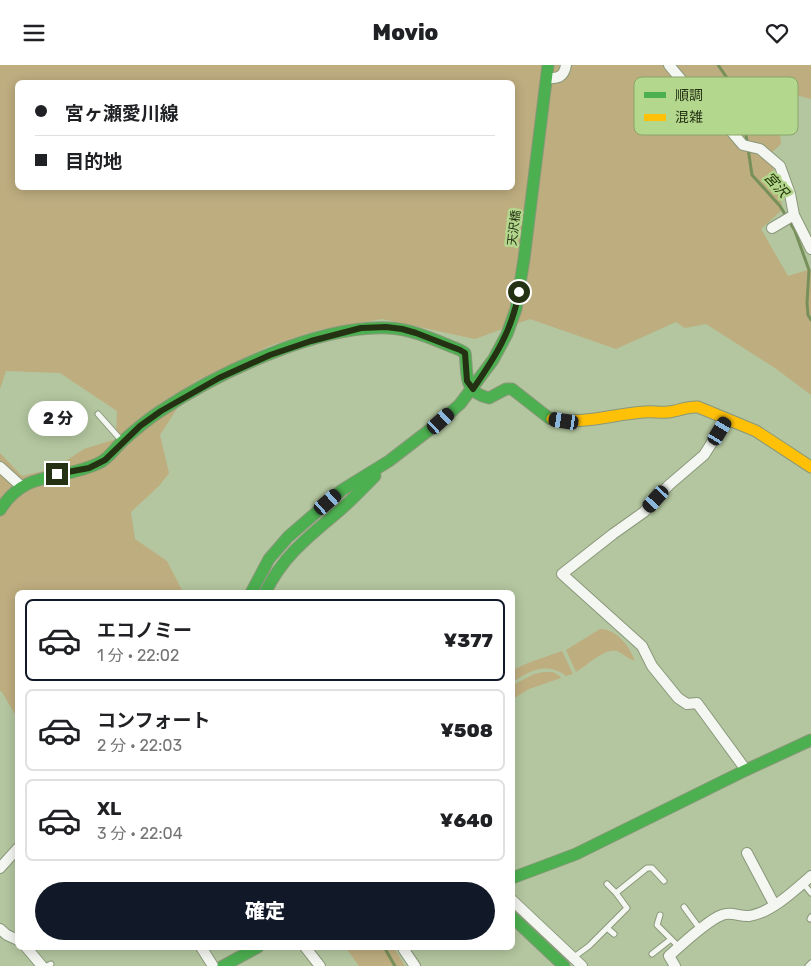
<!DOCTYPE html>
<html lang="ja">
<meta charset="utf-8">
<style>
:root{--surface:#fff;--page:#f2f2f2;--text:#202124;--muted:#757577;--line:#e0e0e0;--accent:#111827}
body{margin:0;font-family:Rubik,"Noto Sans JP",sans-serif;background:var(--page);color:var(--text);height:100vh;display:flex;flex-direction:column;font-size:19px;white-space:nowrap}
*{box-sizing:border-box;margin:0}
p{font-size:16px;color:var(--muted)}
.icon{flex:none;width:28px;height:28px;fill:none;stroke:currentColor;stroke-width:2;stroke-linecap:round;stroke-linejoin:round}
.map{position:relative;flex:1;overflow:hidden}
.sheet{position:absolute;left:15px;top:525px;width:500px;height:360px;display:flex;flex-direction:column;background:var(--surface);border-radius:8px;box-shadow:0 2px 12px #0003}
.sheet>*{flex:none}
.guide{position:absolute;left:15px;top:15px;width:500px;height:110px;border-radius:8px;box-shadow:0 2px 12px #0003;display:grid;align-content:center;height:110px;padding:0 20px;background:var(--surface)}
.end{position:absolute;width:22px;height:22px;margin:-11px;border:6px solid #243113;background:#fff;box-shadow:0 0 0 2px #fff}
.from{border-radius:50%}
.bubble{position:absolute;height:35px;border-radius:18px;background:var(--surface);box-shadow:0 2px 12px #0003;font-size:16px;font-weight:800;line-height:35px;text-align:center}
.car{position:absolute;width:15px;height:30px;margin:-15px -8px;border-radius:6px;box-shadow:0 0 4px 1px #0007;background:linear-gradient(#222 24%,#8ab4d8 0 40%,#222 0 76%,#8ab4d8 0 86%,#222 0)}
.guide b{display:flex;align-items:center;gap:18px;height:48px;font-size:19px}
.guide b+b{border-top:1px solid var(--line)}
.guide i{width:12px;height:12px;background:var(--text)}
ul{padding:9px 0 0;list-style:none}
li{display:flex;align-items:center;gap:15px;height:82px;margin:0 10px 8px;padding:0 10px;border:2px solid var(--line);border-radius:8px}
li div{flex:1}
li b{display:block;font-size:19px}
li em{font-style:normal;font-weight:800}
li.on{border-color:var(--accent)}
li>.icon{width:45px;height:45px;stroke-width:1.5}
.button{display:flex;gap:10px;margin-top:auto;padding:10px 20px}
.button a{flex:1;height:58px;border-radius:30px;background:var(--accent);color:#fff;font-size:20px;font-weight:800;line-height:58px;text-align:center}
header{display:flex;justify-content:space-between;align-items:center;height:65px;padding:0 20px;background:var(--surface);font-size:22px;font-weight:800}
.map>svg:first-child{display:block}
.green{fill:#bead7f;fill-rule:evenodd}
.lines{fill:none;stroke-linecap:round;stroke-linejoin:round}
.stream{stroke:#77905a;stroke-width:3}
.lane-casing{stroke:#8a987a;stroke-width:7}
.street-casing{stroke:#8a987a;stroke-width:12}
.fast-casing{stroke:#8a987a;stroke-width:13}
.slow-casing{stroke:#8a987a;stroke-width:13}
.lane{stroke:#f4f6f1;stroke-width:5}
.street{stroke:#f4f6f1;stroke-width:10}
.fast{stroke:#4caf50;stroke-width:11}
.slow{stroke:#ffc107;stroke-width:11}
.route{stroke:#243113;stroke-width:6}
.labels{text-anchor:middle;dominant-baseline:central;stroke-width:5;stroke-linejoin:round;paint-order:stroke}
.street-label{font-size:12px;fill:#243113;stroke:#b4d78e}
.water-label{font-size:14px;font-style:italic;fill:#213304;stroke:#b4d78e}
.key{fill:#b4d78e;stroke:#89a569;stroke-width:1}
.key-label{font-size:14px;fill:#243113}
</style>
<header><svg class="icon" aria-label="menu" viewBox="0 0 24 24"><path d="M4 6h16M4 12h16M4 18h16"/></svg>Movio<svg class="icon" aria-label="heart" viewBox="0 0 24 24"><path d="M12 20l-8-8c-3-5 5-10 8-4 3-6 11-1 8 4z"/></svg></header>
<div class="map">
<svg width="811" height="901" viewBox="0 0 811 901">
<rect width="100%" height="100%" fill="#b3c69f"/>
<path class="green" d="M0 0H811V34L785 27 778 44 781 79 767 92C778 109 781 125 782 145L761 164 788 211 811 204V330L775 303 706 259 685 263 676 257 616 284 530 254 475 274 382 254 319 265 269 281 194 317 160 370 169 408 159 421 131 447 135 474 167 496 183 527 18 528 17 653 2 627 0 626V388L22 411 55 403 84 384 116 374 117 346 60 308 6 306 0 324ZM18 18H512V122H18Z
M600 564C617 564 629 581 635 596 628 594 624 589 617 586 606 582 586 601 576 607L566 585Z
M562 586 573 609 566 611C548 597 530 605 513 617V605L528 598Z
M544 607H553L560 611 561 613 529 624 513 634V620L534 609Z
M346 883H394L405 901H359Z"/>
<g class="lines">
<path class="stream" d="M718 0 732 20 742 43 752 110 780 141 795 166 809 205 807 238 808 250 811 255
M384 882 395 901"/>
<defs>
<path id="lane" d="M98 349 121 375
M803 818 811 828
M607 819 616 828
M684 842 700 864
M660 850 657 860 679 882
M810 854 811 852
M607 863 614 869
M652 889 671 874
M574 892 589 881 627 843 616 828 647 803H652L664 816
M47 901 51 899
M808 901 811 898"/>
<path id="street" d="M669 0 688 23 719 52 743 80 760 84 780 101 790 129 794 150 811 184
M546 13C558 14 564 12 566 0
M772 163 794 150
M727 354 704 390 669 420 644 447 613 469 562 509 642 581 652 601 678 633 687 639 697 638 746 705
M0 402 22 422
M747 788 774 839
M0 803 18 783
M512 835 582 901
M0 864 7 870 18 875
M26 882 42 901
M201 882 213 901
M305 882 320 901
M407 882 404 885 415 901
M675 901 669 891C681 880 708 855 722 850 731 846 740 852 749 851 771 848 795 825 811 811"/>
<path id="fast" d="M0 445C26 403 61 417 99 398 110 393 115 382 124 375 135 365 147 355 159 347 217 308 318 260 388 263 413 264 437 276 460 285L465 288C468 308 462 327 489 333L506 324H512L549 353 552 354
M251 528 269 494 288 472 342 425 389 396 441 356 460 339 493 295 507 269 516 244 524 194 548 0
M265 528C283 491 308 472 339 446 352 435 363 423 375 411
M512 813 576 789 746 705 811 675
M512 852 564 901
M223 901 258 882"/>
<path id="slow" d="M552 354C584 360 613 349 644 347 652 346 660 348 668 347 679 346 687 341 698 342L756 366 811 402"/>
</defs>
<use href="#lane" class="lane-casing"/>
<use href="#street" class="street-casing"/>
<use href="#fast" class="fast-casing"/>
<use href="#slow" class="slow-casing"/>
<use href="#lane" class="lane"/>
<use href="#street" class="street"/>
<use href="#fast" class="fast"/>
<use href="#slow" class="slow"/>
</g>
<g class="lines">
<path class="route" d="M57 409 89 403 105 395 140 361 161 346 219 313 270 290 311 276 361 263 386 262 402 264 416 268 460 285 465 288 467 316 473 324C495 292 512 266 519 227"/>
</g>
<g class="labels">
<g class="street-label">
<text transform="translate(514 163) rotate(-83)">天沢橋</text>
</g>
<g class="water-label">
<text transform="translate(776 120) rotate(48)">宮沢</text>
</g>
</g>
<rect x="634" y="12" width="164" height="58" rx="8" class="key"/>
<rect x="644" y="27" width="22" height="6" fill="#4caf50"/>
<rect x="644" y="49" width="22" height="7" fill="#ffc107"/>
<g class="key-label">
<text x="675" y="35">順調</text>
<text x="675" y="57">混雑</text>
</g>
</svg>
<i class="end from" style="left:519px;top:227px"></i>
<i class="end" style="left:57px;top:409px"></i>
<div class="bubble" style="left:28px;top:336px;width:60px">2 分</div>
<i class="car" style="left:441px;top:356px;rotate:48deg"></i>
<i class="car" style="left:564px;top:356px;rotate:279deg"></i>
<i class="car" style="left:720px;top:366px;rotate:31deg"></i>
<i class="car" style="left:656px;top:434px;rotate:222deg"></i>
<i class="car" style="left:328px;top:437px;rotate:49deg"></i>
<div class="guide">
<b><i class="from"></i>宮ヶ瀬愛川線</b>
<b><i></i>目的地</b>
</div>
<section class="sheet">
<ul>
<li class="on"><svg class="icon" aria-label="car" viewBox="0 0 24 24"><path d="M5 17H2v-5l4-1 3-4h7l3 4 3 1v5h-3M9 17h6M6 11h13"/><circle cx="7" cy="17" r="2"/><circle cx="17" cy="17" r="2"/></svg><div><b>エコノミー</b><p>1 分 · 22:02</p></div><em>¥377</em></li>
<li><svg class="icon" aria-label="car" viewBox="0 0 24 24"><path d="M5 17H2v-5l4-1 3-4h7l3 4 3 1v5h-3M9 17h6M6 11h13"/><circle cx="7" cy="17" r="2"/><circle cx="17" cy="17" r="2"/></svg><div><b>コンフォート</b><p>2 分 · 22:03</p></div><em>¥508</em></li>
<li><svg class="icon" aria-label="car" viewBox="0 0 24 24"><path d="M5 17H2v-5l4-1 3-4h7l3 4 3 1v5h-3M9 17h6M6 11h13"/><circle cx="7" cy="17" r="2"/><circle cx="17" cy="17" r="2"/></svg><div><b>XL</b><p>3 分 · 22:04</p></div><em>¥640</em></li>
</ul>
<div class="button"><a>確定</a></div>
</section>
</div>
